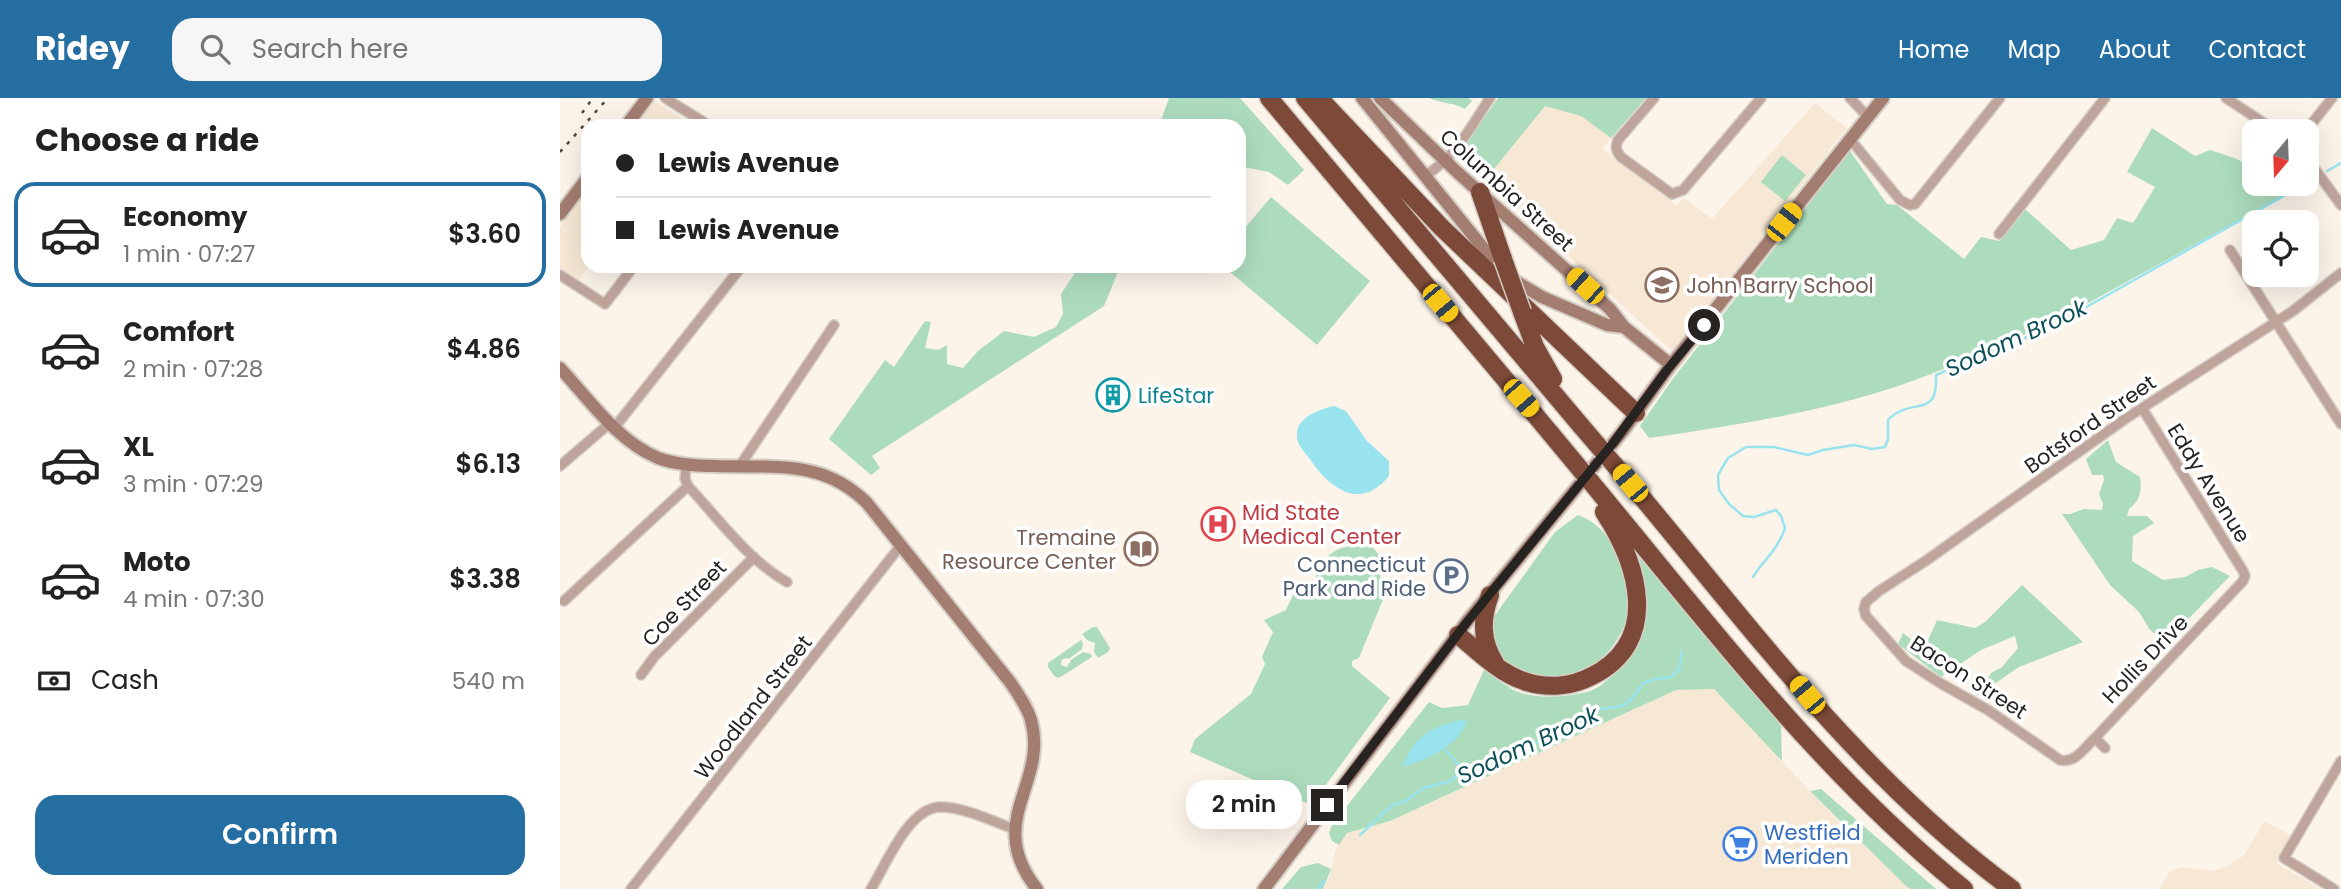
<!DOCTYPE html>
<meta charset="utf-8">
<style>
:root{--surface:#fff;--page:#f6f6f6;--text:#222;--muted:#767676;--line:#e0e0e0;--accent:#256ea2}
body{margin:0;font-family:Poppins,sans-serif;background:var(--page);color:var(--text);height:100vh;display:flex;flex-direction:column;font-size:26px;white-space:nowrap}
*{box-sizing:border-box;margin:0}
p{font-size:23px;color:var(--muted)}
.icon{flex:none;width:38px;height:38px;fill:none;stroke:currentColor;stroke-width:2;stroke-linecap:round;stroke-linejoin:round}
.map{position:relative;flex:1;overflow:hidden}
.panel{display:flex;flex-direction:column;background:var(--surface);width:560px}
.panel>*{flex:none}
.hud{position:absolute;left:21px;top:21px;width:665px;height:154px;border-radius:21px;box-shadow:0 7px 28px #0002;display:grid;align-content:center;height:154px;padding:0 35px;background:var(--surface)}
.needle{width:46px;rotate:199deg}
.controls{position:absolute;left:1682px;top:21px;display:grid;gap:14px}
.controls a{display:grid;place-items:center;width:77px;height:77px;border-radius:14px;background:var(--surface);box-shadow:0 7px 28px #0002;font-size:35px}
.end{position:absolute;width:32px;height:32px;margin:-16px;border:9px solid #262320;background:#fff;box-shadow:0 0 0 4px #fff}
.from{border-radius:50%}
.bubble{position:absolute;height:49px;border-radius:21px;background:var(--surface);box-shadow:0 7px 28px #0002;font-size:23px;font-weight:600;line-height:49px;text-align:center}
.car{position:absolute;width:21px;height:42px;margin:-21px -10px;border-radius:9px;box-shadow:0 0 5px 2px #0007;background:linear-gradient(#f5c518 24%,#345 0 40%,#f5c518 0 76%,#345 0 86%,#f5c518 0)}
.hud b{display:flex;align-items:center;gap:24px;height:66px;font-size:26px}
.hud b+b{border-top:2px solid var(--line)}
.hud i{width:18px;height:18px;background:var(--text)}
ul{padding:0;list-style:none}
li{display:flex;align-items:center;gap:21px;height:105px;margin:0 14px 10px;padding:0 21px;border:4px solid transparent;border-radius:21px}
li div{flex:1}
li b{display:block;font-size:26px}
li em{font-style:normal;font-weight:600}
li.current{border-color:var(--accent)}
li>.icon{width:63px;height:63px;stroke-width:1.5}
h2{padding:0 35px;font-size:32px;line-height:84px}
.pay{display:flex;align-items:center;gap:18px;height:77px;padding:0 35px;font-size:26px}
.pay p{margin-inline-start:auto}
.primary-button{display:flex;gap:14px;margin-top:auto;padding:14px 35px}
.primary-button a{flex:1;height:80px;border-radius:21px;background:var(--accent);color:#fff;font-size:28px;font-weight:600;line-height:80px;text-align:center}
header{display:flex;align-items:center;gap:42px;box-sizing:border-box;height:98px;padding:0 35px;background:var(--accent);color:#fff}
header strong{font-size:33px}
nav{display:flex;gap:38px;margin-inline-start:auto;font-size:24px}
.search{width:490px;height:63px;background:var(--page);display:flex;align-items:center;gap:18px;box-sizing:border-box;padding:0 24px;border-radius:21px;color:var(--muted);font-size:26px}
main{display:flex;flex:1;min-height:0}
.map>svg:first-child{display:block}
.commercial{fill:#f6e8d5}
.education{fill:#f7e8d5}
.green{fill:#addcbd}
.water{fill:#99e3ee}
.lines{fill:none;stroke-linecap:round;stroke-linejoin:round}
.stream{stroke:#99e3ee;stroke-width:2.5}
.street-casing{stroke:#d5cec5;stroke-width:12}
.secondary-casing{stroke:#d5cec5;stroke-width:16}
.highway-casing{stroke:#d5cec5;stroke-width:21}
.street{stroke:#bfa49c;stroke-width:9}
.secondary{stroke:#a47d71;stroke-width:12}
.highway{stroke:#7d4a39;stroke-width:18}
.rail{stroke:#4e4a46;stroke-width:2.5;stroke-dasharray:3.5 7;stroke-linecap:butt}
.highway-bridge-casing{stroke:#d5cec5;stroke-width:21;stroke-linecap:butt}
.highway-bridge{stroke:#7d4a39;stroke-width:18}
.route{stroke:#262320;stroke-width:9}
.labels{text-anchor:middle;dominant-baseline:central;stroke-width:7;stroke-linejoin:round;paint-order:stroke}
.street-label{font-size:21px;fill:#262320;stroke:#fff}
.education-label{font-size:21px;fill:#785e54;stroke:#fff;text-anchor:start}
.culture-label{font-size:21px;fill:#0d838f;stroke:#fff;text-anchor:start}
.health-label{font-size:21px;fill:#be3a42;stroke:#fff;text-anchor:start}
.service-label{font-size:21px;fill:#4e5e75;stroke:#fff;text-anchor:end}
.shop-label{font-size:21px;fill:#366cbe;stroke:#fff;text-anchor:start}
.water-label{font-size:23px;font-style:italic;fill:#0c4f57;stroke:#fff}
</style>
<header>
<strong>Ridey</strong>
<div class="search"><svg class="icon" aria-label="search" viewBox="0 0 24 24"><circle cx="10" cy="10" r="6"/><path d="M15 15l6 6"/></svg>Search here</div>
<nav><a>Home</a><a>Map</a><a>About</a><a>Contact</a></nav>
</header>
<main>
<section class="panel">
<h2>Choose a ride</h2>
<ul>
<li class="current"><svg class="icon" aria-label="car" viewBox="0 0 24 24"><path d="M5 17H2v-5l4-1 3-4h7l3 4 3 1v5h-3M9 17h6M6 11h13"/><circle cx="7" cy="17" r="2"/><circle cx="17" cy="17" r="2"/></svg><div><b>Economy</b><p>1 min · 07:27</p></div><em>$3.60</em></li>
<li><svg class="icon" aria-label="car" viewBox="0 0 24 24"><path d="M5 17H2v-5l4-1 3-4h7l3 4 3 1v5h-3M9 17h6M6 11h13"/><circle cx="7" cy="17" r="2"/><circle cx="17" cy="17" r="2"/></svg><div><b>Comfort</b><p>2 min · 07:28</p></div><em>$4.86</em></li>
<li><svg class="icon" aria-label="car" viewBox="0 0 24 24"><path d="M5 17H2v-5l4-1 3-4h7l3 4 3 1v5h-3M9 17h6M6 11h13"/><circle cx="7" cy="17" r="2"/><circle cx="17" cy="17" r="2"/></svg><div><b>XL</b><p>3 min · 07:29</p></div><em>$6.13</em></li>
<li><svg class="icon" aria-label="car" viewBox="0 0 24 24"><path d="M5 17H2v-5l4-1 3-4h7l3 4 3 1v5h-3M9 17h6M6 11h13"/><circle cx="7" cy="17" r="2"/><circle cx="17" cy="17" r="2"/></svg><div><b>Moto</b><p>4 min · 07:30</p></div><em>$3.38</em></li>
</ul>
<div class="pay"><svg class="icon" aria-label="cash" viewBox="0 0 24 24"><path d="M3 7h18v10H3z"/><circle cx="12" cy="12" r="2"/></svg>Cash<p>540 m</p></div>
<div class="primary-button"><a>Confirm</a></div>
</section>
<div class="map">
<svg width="1781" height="791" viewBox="0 0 1781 791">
<rect width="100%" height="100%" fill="#fcf3e9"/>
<path class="commercial" d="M92 1 124 22 120 28H73Z
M28 91 29 168 18 183 0 171V129Z
M1154 591 1267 711 1351 791H763L769 780 776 751 787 735 830 723 1116 592Z
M1705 723 1730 737 1717 765 1760 791H1599L1610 773 1621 769 1651 773 1666 769 1683 758Z"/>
<path class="education" d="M1255 5 1287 30 1112 253 925 82 985 7 1021 18 1051 40 1042 51 1067 71 1117 107 1123 100 1152 121Z"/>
<path class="green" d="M609 0H680L744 72 728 87 709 74 679 68V28H599Z
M869 0H909L912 3 905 11C893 4 882 6 869 0Z
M938 0H1086L1051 40 1021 18 985 8 925 82 897 59Z
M1592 30 1635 58 1650 52C1669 59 1694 61 1694 86H1702L1715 94 1726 86H1745L1521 209 1453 242 1452 236C1343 302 1213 322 1089 340L1080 328 1112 282 1290 53 1327 106 1337 107 1404 161 1421 139 1440 143 1465 111 1511 152 1544 142 1557 120 1573 125 1595 89 1567 74Z
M1222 57 1246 77 1225 103 1201 84Z
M711 99 810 183 757 247 663 168H679V137Z
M534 168H558V174L544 208 312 358 320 370 311 377 269 341 325 262 334 269 365 223 371 224 365 250 378 252 387 247V266L403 270 418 253 444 233 474 239 496 229 503 216 501 196 515 175Z
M1548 342 1556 364 1580 379C1582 394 1580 402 1569 411L1567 418H1587L1594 425 1573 438 1572 463 1603 482 1625 479 1638 472 1652 469 1670 478 1606 544 1590 532 1579 514 1550 487 1502 416H1510L1524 411 1542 412 1543 406 1539 396 1544 382 1543 377H1532L1526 361Z
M1018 417C1041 425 1053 445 1062 467 1091 533 1025 603 958 572 949 567 940 560 936 550 932 538 929 532 933 520L995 434Z
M796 435 802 437 819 457 817 470 826 494 799 560 792 563V568L830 600 751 707 630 654 635 641 691 596 705 566 702 559 713 534 704 522 726 512 734 495 756 488C752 468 772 449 792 448Z
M1079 459 1221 627 1222 663 1154 591 1116 592 830 723 787 735 779 747 772 743 769 735 772 727 869 604 882 610 908 607 924 572C935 579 948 591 961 595 981 601 1010 599 1030 593 1051 586 1078 549 1084 528 1090 507 1083 480 1079 459Z
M1462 487 1523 544 1459 569 1417 598 1431 575 1442 569 1458 550 1455 538 1421 552 1381 579 1338 546 1343 535 1364 551 1377 522 1415 530 1425 524Z
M533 529H537L550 550 548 554 538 560 534 554 535 545 527 542 522 536Z
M521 542 523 545 522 551 510 560 502 561 501 567 507 569 511 562 523 554 531 556 532 559 499 580 495 579 488 569V565Z
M1261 691 1376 791H1351L1346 788 1250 693Z
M758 765 771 771 763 791H722L741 769Z"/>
<path class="water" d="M774 308 786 313 807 343 829 363V378C800 414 769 390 749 360 744 353 736 346 737 336 737 319 760 311 774 308Z
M900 622 907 623C896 650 868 661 842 669 855 638 868 631 900 622Z"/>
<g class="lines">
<path class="stream" d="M1767 73 1781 65
M1193 479C1205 460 1217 453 1225 430L1221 418 1216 412 1194 419 1183 418 1169 406 1159 392 1158 377 1168 360 1186 349H1214L1248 357 1263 352 1294 347 1312 351 1325 349 1328 341V322C1352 297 1378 323 1376 277L1472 237 1512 217 1745 86
M884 650 903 672
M800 737 829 710 836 705 844 704 864 690 891 683 903 672 914 670 950 654 970 649 991 636 1015 630 1024 620 1032 621 1036 611C1062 610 1069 609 1083 585L1099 580H1110L1120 570 1121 554
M758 791 764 783"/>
<defs>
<path id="street" d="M105 0 150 28
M1094 0 1058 42C1055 49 1056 53 1061 59L1112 96 1123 92 1201 0
M1290 0 1308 19
M1666 0 1716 33
M1746 33 1772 0
M1290 41 1340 102 1350 107 1355 106 1440 0
M1746 59 1781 107
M864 78C894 62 912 27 930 0
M1439 136 1545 0
M1670 152 1781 326
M0 177 45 206 74 168
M1582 310 1683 473 1685 478 1683 483 1535 640C1525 649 1515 666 1500 662L1428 612 1380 585 1346 563 1306 518 1304 511 1306 504 1319 493 1367 462 1565 321 1733 213 1781 175
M55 329 182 168
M126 367 125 381 128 388C158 420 189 463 227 484
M0 368 50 325
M179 369 274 227
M4 503 128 388
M81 577 94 559 194 459
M1535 640 1545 650
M71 791 341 447
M311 791C326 767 348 710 380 709 404 709 432 723 454 731
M1774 791 1724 760 1781 663"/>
<path id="secondary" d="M802 0 945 177 982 199 1047 227 1064 229
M820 0 897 74 1050 211 1064 229 1111 267
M66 28 87 0
M0 116 28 79
M0 270C29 301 57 343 98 360 117 367 137 368 156 368 214 370 263 361 307 405L450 584C458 596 467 608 471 622 489 686 423 723 477 791
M704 791 909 521 1063 333 1107 272 1323 0"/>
<path id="highway" d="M709 0 991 336
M745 0 1022 329
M759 0 882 130 1076 315
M920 94 943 161
M962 214 975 249 993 281
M1030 383C1148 525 1260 674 1404 791
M1070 385C1189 527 1301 680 1452 791
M930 497C921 521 921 543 935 565
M898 537C918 553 939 575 964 583 986 591 1011 589 1032 578 1102 543 1078 466 1044 414"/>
</defs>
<use href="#street" class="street-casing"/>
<use href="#secondary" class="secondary-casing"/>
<use href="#highway" class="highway-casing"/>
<use href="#street" class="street"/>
<use href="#secondary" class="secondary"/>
<use href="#highway" class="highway"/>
<path class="rail" d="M22 15 33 0
M0 54 48 0"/>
<defs>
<path id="highway-bridge" d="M943 161 962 214
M1022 329 1070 385
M991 336 1030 383"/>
</defs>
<use href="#highway-bridge" class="highway-bridge-casing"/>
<use href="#highway-bridge" class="highway-bridge"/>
</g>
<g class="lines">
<path class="route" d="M767 707 907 524 1054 344 1107 272 1144 227"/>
</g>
<defs>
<symbol id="school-ring" viewBox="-11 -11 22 22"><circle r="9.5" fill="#fff" stroke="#8d6e63" stroke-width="1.5"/><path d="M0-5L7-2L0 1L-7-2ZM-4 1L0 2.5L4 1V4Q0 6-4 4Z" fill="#8d6e63"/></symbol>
<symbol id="building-ring" viewBox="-11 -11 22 22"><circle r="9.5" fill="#fff" stroke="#0f9aa8" stroke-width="1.5"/><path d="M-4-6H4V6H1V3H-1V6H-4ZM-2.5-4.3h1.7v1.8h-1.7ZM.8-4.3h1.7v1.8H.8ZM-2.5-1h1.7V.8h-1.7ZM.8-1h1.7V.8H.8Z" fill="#0f9aa8"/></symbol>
<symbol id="hospital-ring" viewBox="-11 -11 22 22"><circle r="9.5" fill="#fff" stroke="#e0444e" stroke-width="1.5"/><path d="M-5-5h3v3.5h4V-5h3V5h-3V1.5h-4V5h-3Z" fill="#e0444e"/></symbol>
<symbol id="library-ring" viewBox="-11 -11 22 22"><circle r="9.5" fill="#fff" stroke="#8d6e63" stroke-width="1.5"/><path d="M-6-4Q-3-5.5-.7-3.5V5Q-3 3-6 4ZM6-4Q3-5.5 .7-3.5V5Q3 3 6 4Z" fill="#8d6e63"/></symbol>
<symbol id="parking-ring" viewBox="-11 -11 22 22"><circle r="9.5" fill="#fff" stroke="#5c6f8a" stroke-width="1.5"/><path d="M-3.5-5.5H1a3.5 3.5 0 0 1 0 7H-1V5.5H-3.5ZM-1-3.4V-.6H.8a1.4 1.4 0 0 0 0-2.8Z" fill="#5c6f8a"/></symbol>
<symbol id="supermarket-ring" viewBox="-11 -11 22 22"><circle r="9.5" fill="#fff" stroke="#3f7fe0" stroke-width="1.5"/><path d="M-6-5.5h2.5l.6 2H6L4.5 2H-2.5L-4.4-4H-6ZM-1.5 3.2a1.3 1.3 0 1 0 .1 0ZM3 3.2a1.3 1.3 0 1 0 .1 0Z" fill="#3f7fe0"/></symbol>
</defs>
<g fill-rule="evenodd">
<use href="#school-ring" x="1083" y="168" width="38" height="38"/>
<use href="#building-ring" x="534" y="278" width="38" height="38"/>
<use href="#hospital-ring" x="639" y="407" width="38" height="38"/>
<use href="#library-ring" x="562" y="432" width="38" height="38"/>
<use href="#parking-ring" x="872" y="459" width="38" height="38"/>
<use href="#supermarket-ring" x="1161" y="727" width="38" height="38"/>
</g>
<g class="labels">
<g class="street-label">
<text transform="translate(947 92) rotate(42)">Columbia Street</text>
<text transform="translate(1530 326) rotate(-35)">Botsford Street</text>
<text transform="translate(1649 385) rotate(58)">Eddy Avenue</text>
<text transform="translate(124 505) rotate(-46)">Coe Street</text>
<text transform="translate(1585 561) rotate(-46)">Hollis Drive</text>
<text transform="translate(1409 579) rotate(33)">Bacon Street</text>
<text transform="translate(193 609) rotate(-52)">Woodland Street</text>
</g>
<g class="education-label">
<text x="1126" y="187">John Barry School</text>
<text x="556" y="439" text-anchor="end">Tremaine<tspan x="556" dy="24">Resource Center</tspan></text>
</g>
<g class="culture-label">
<text x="578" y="297">LifeStar</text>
</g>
<g class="health-label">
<text x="682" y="414">Mid State<tspan x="682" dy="24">Medical Center</tspan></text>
</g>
<g class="service-label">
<text x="866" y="466">Connecticut<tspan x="866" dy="24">Park and Ride</tspan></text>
</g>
<g class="shop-label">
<text x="1204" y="734">Westfield<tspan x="1204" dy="24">Meriden</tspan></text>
</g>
<g class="water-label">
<text transform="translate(1456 240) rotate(-25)">Sodom Brook</text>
<text transform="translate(968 647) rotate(-25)">Sodom Brook</text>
</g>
</g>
</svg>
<div class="controls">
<a><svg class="needle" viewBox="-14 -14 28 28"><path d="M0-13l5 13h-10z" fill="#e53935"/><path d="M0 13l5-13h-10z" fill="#767676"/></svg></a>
<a><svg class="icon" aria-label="locate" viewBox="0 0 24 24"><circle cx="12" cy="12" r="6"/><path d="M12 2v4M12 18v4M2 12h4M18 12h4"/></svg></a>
</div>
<i class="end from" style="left:1144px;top:227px"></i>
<i class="end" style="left:767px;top:707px"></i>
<div class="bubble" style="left:626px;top:682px;width:116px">2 min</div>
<i class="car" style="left:1224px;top:124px;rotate:38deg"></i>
<i class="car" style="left:1025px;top:188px;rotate:312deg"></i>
<i class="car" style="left:880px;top:205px;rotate:140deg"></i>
<i class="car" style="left:961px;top:300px;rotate:139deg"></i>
<i class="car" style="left:1070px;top:385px;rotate:320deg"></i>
<i class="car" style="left:1247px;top:597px;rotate:320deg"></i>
<div class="hud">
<b><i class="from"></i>Lewis Avenue</b>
<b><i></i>Lewis Avenue</b>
</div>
</div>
</main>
